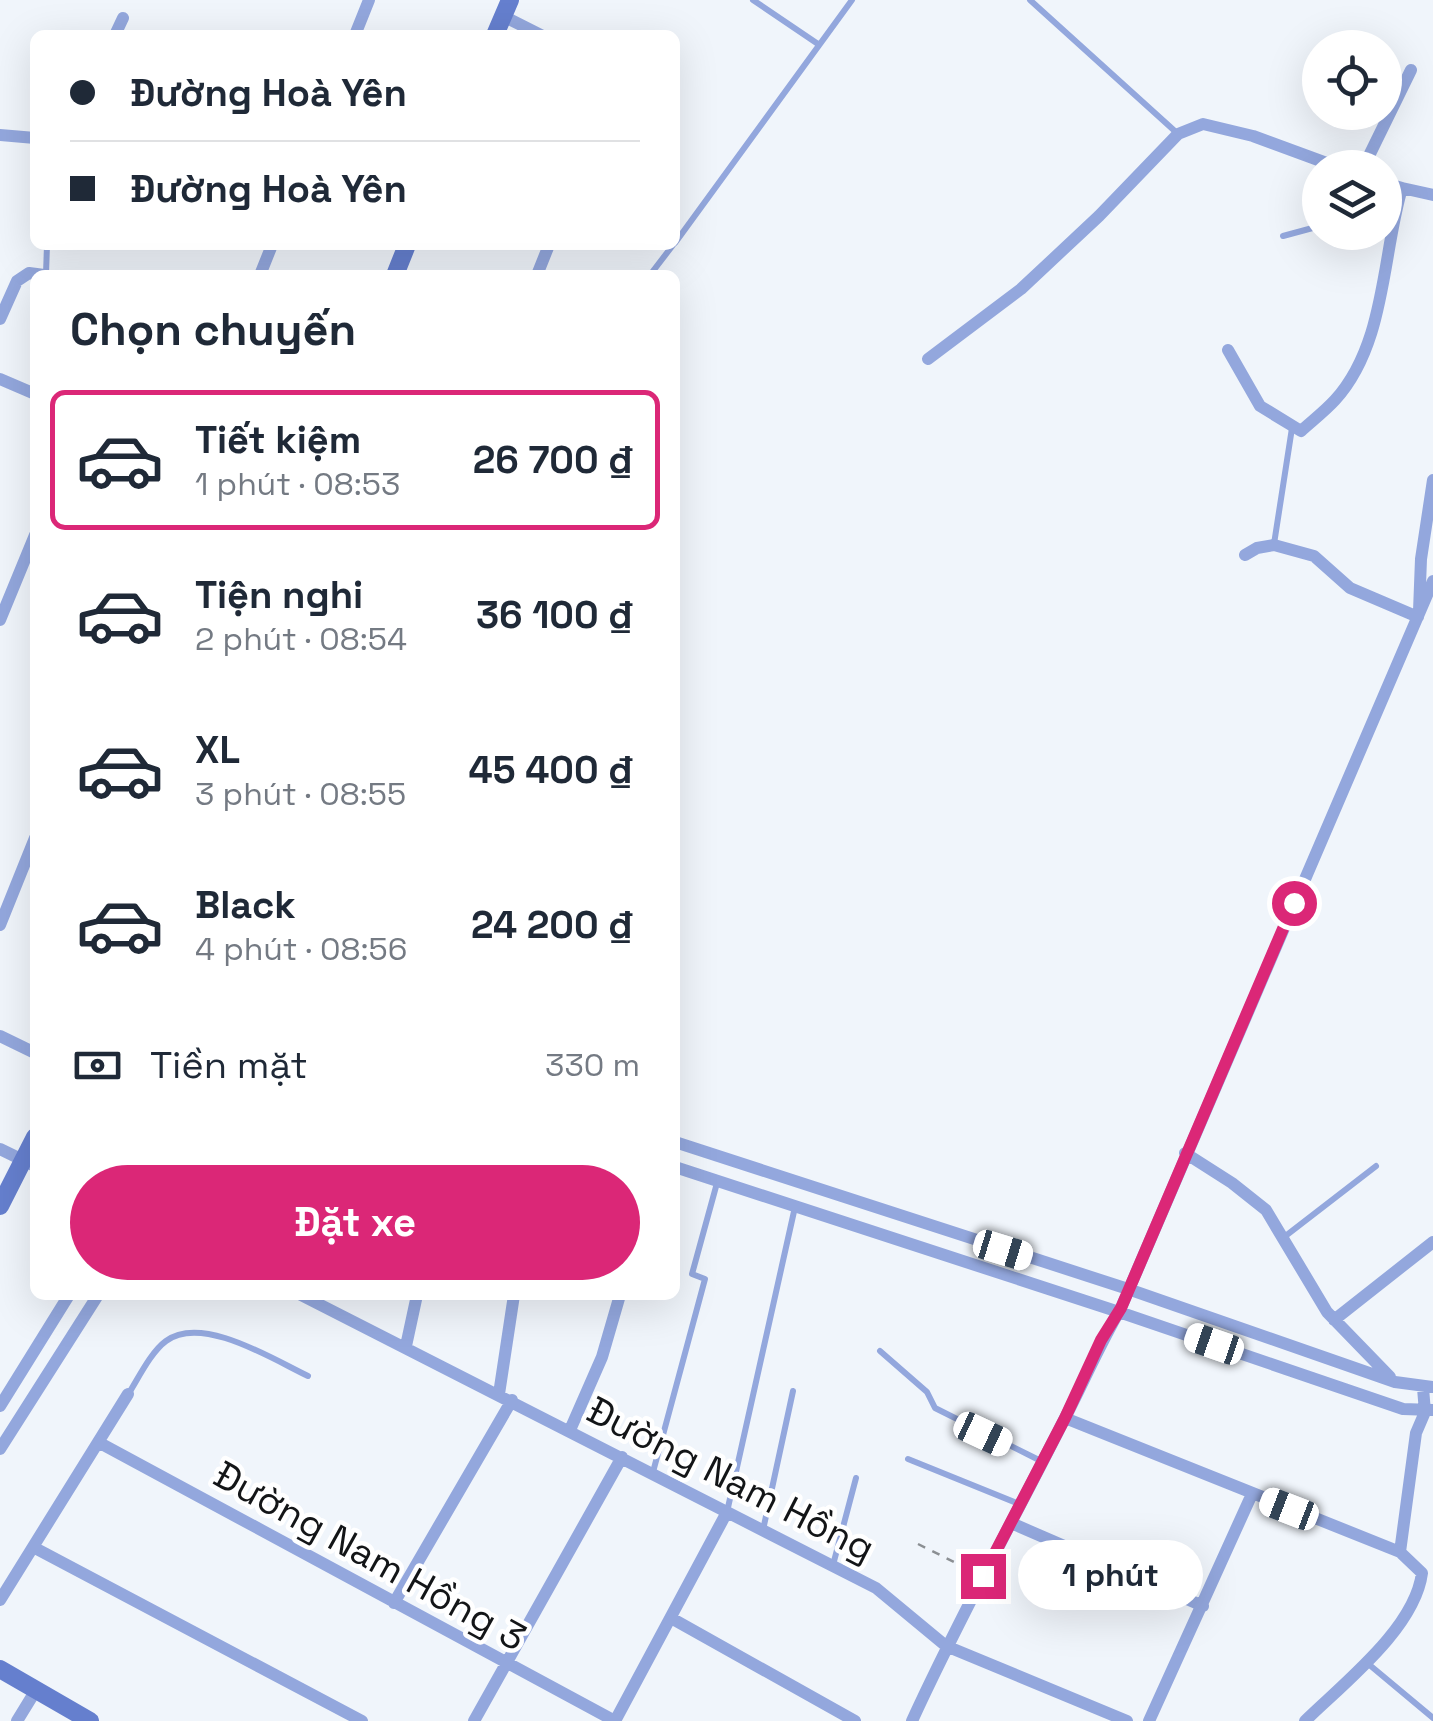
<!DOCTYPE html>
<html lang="vi">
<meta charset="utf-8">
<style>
:root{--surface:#fff;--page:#f6f6f7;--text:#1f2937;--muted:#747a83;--line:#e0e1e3;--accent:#db2777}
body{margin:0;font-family:"Space Grotesk",sans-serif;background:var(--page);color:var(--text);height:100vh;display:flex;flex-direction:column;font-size:38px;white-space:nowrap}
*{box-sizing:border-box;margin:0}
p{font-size:32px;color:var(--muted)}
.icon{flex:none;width:55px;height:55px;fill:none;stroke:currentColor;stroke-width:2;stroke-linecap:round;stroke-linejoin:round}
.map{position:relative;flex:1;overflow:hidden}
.panel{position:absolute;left:30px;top:270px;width:650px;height:1030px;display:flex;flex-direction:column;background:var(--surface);border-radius:15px;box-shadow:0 10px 40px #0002}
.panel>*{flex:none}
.guide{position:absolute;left:30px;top:30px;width:650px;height:220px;border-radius:15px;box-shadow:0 10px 40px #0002;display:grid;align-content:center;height:220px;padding:0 40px;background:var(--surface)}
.fabs{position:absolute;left:1302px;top:30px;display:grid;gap:20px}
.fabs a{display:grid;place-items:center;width:100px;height:100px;border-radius:50%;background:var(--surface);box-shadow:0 10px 40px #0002;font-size:50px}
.end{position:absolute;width:45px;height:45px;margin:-22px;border:12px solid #db2777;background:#fff;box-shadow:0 0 0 5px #fff}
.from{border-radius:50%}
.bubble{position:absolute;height:70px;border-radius:35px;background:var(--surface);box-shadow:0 10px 40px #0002;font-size:32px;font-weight:600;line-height:70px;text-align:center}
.car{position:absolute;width:30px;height:60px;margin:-30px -15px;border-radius:12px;box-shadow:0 0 8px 2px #0007;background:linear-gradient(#fff 24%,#345 0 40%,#fff 0 76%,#345 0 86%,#fff 0)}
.guide b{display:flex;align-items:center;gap:35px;height:95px;font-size:38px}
.guide b+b{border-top:2px solid var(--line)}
.guide i{width:25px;height:25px;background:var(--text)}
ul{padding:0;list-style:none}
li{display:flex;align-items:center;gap:30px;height:140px;margin:0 20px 15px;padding:0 20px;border:5px solid transparent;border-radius:15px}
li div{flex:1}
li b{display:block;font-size:38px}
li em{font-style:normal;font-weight:600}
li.active{border-color:var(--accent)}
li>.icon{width:90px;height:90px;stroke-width:1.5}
h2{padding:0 40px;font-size:45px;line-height:120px}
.pay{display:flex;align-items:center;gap:25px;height:110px;padding:0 40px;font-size:38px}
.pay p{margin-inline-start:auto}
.cta{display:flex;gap:20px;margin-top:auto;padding:20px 40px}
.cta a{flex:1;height:115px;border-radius:60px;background:var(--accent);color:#fff;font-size:40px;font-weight:600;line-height:115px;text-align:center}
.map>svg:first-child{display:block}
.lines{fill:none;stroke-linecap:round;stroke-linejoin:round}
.path{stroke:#8b8f93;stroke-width:2.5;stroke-dasharray:8 8;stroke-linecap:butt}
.lane{stroke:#93a7dd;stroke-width:6}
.street{stroke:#93a7dd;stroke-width:12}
.secondary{stroke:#657fce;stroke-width:18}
.route{stroke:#db2777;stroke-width:12}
.labels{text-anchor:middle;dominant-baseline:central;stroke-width:9;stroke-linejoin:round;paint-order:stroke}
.street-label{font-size:38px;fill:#131517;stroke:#fff}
</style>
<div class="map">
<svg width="1433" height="1721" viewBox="0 0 1433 1721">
<rect width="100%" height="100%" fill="#f0f5fb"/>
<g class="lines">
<path class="path" d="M918 1544 968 1569"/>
<path class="lane" d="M753 0 818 44
M1030 0 1177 133
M1283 236 1320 226
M675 243 852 0
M46 274 47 245
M650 275 673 245
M1274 544 1292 428
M1284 1237 1376 1166
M880 1351 927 1392 935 1408 1041 1461
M129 1393C139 1377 151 1352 166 1341 202 1314 274 1360 308 1376
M908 1459 1019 1504
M653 1472 705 1279 692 1274 717 1183
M727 1512 795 1207
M763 1530 793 1391
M833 1565 856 1478
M1366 1662 1433 1718"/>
<path class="street" d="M503 16 541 35
M115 35 123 18
M355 35 369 0
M0 135 35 138
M1363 168 1411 70
M1385 183 1402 188
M260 275 272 245
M537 275 549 245
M0 319 17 281 29 273 44 275
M1228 350 1260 406 1301 431C1312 421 1325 411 1335 400 1386 344 1382 255 1402 188L1433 195
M928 359 1021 289 1099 216 1178 134 1203 124 1253 136 1340 168
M0 379 35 394
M1245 555 1257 548 1274 545 1314 556 1350 588 1418 617
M1419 611 1421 559 1433 480
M0 620 35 535
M0 925 35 838
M0 1036 35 1053
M675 1142 1128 1289 1395 1382 1433 1387
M0 1149 35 1166
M1185 1153 1232 1183 1266 1210 1327 1312 1390 1377
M675 1167 1119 1312 1403 1409 1433 1410
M301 1295 876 1588 946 1646 1127 1721
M1334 1320 1433 1242
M406 1346 417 1295
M499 1394 514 1295
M0 1406 69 1295
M1065 1418 1400 1552
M570 1430 602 1357 620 1295
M98 1442 615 1721
M0 1449 98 1295
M1011 1523 1203 1606
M33 1547 362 1721
M0 1600 128 1394
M394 1603 512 1400
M671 1618 855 1721
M17 1721 36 1690
M474 1721 622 1457
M615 1721 727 1512
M912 1721C959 1618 1014 1519 1065 1418 1084 1381 1100 1344 1121 1308L1433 581
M1149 1721 1252 1494
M1305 1721C1344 1683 1415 1628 1422 1573L1400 1552 1416 1433 1425 1412 1423 1388"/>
<path class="secondary" d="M495 35 510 0
M395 275 407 245
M0 1206 35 1137
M0 1669 90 1721"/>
</g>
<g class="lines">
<path class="route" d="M983 1576 1065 1418 1101 1340 1121 1308 1294 903"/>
</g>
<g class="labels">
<g class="street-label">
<text transform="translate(731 1479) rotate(27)">Đường Nam Hồng</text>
<text transform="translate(370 1556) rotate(29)">Đường Nam Hồng 3</text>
</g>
</g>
</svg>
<div class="fabs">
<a><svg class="icon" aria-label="locate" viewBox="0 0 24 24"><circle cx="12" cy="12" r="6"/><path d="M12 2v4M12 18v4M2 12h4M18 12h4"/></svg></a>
<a><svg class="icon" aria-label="layers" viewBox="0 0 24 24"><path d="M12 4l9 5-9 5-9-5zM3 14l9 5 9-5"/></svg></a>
</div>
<i class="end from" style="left:1294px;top:903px"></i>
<i class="end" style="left:983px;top:1576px"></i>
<div class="bubble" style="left:1018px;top:1540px;width:185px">1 phút</div>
<i class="car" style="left:1003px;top:1250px;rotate:107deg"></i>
<i class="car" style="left:1214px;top:1344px;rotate:289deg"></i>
<i class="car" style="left:983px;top:1434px;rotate:115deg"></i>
<i class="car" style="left:1289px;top:1509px;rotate:291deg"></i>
<div class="guide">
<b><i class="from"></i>Đường Hoà Yên</b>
<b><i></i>Đường Hoà Yên</b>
</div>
<section class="panel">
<h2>Chọn chuyến</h2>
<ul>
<li class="active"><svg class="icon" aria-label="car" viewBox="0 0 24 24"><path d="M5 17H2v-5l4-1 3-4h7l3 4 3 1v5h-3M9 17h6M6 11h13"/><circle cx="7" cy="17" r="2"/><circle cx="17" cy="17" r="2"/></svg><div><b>Tiết kiệm</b><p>1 phút · 08:53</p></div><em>26 700 ₫</em></li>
<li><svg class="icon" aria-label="car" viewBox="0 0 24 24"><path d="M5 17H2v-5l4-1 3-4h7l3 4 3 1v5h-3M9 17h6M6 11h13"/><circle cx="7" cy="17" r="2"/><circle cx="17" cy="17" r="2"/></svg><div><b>Tiện nghi</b><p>2 phút · 08:54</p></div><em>36 100 ₫</em></li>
<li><svg class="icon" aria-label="car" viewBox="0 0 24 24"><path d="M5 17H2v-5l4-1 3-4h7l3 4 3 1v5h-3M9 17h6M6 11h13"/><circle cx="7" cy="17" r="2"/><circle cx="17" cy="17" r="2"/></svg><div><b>XL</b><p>3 phút · 08:55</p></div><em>45 400 ₫</em></li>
<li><svg class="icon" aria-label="car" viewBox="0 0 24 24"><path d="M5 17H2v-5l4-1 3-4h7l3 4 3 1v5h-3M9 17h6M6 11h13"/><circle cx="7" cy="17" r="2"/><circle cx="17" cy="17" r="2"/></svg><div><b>Black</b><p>4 phút · 08:56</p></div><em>24 200 ₫</em></li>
</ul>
<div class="pay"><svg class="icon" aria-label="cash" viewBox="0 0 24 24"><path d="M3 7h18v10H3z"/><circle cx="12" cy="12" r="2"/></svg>Tiền mặt<p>330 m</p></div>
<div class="cta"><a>Đặt xe</a></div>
</section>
</div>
